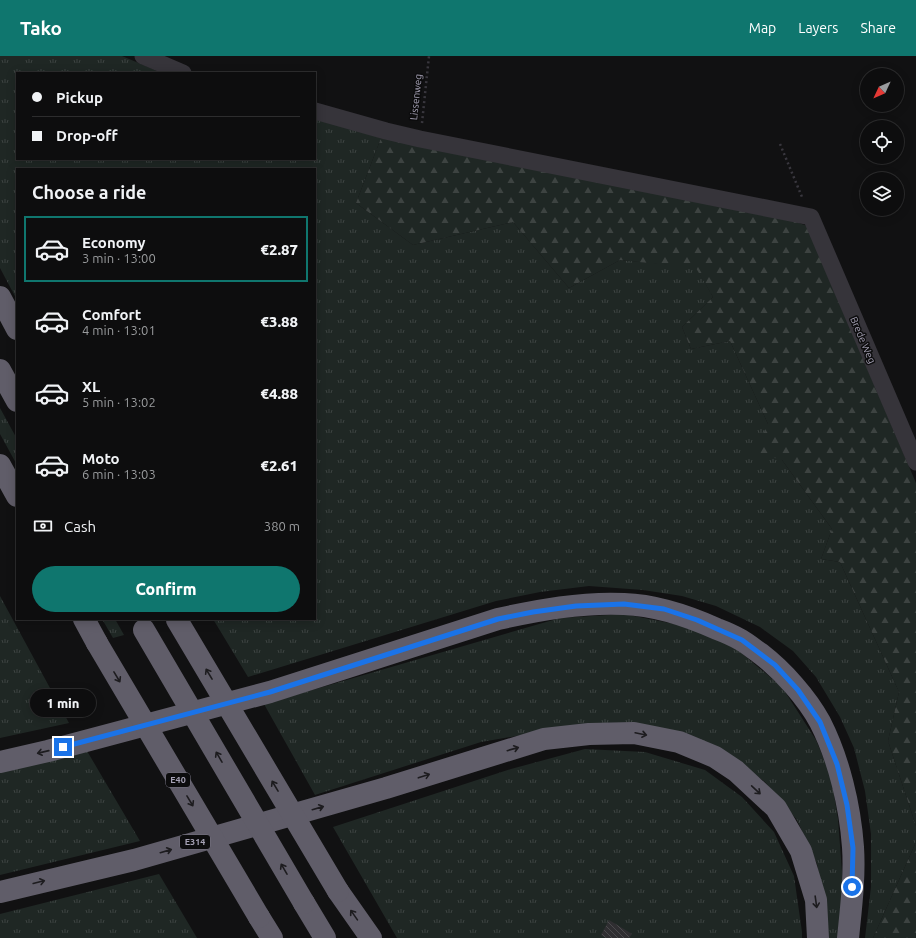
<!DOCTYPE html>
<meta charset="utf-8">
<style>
:root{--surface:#0d0d0e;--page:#1b1b1c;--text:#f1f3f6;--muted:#9a9c9e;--line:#2d2d2e;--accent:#0f766e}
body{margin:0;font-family:Ubuntu,sans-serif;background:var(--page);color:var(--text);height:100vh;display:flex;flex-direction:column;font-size:15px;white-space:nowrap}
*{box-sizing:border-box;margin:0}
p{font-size:13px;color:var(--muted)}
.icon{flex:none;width:22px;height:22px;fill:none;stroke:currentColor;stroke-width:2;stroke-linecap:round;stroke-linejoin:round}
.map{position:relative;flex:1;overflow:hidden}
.side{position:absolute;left:16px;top:112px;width:300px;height:452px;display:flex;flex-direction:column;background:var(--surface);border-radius:0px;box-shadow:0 2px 10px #0003,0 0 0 1px var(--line)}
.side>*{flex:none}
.hud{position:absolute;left:16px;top:16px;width:300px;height:88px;border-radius:0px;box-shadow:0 2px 10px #0003,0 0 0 1px var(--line);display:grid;align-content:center;height:88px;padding:0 16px;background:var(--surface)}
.needle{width:26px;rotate:226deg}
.controls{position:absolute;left:860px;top:12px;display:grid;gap:8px}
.controls a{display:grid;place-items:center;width:44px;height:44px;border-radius:50%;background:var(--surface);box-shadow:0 2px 10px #0003,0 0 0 1px var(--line);font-size:20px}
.end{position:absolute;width:18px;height:18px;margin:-9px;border:5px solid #1a73e8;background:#fff;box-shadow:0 0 0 2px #fff}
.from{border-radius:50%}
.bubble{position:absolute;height:28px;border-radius:14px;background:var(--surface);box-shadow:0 2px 10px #0003,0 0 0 1px var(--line);font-size:13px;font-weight:800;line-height:28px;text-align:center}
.hud b{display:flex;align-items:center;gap:14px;height:38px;font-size:15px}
.hud b+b{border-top:1px solid var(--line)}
.hud i{width:10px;height:10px;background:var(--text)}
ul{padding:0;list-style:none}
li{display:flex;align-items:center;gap:12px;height:66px;margin:0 8px 6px;padding:0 8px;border:2px solid transparent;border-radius:0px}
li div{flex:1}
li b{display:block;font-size:15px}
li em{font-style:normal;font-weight:800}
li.on{border-color:var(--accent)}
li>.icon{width:36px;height:36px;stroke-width:1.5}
h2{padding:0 16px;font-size:18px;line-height:48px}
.pay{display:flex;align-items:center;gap:10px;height:44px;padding:0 16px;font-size:15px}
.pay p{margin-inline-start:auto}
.cta{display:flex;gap:8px;margin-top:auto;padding:8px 16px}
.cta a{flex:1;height:46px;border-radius:24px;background:var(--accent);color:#fff;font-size:16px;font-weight:800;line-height:46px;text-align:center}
header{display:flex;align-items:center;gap:24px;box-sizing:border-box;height:56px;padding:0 20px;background:var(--accent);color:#fff}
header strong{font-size:19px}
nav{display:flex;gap:22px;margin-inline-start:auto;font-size:14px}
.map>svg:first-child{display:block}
.grass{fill:url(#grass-tufts)}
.forest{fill:url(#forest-firs)}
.building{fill:url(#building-back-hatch)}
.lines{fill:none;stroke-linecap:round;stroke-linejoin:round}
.path{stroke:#39373e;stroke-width:2.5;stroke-dasharray:2 3;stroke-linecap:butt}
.minor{stroke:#36343a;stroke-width:17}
.motorway{stroke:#605d69;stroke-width:22}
.motorway-bridge{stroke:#605d69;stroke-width:22}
.oneway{stroke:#1d1c1f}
.route{stroke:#1a73e8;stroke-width:5}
.labels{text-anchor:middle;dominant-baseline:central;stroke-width:3;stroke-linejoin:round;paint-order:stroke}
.shield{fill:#0c0c0d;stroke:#777482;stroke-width:1}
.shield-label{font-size:9px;font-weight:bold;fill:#a5a1b4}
.street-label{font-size:10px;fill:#a5a1b4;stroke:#0c0c0d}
</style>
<header>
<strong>Tako</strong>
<nav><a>Map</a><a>Layers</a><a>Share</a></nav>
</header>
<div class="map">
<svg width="916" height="882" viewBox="0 0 916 882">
<defs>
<pattern id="grass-tufts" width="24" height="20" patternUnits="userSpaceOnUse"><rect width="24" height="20" fill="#1f2724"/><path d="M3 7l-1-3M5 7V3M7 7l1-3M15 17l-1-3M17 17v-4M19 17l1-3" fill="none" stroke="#3d4341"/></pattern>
<pattern id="forest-firs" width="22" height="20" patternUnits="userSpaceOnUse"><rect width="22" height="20" fill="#1f2724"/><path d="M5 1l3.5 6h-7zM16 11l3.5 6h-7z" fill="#3d4341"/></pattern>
<pattern id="building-back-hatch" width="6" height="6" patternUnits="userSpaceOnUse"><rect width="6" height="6" fill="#2f2e31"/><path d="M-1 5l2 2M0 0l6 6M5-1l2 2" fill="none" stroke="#4a494c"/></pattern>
</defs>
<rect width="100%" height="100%" fill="#111112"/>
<path class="grass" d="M0 0H122L162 17H17V103H315V62L381 82 356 147 413 189 513 166 569 232 620 204 696 211 713 241 682 271 691 293 730 285 768 368 782 404 832 473 821 503 840 506 899 636 888 685 916 770V786L873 882H865L871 831V778L865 735 854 692 840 661 816 621 793 595 760 571 716 550 682 540 643 534 589 530 540 536 496 545 248 621 213 563H315V113H17V244L0 212Z
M0 352 17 383V409L0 378Z
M0 540 69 667 0 682Z
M624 558 690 571 732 589 782 631 816 684 831 720 838 763 843 829 838 882H826L825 853 817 808 797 764 765 726 723 695 563 672 481 686 315 739 264 648 560 562Z
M102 563H115L124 579 113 582Z
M585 693 645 696 705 714 742 741 774 776 794 820 802 876V882H397L333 771 511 713Z
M87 695 140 785 0 819V716Z
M159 818 197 882H0V858Z"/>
<path class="forest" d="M381 82 796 166 810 171 823 209 916 427V770L888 685 899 636 840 506 821 503 832 473 782 404 754 396 768 368 730 285 691 293 682 271 713 241 696 212 620 204 569 232 513 166 413 189 356 147Z
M916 786V882H873Z"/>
<path class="building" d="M609 864 632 878 629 882H606L601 879Z"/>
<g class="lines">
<path class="path" d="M422 67 429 0
M780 88 802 141"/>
<path class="minor" d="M143 0 183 17
M315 55 386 75 420 83 811 161 916 406"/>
<path class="motorway" d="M0 241 17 273
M0 314 17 345
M0 409 17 440
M84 563 97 587
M0 706 48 695 270 636 498 563C539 554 581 546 624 548 656 549 688 560 717 573 725 576 734 580 741 584 748 588 755 594 761 598 783 615 807 642 820 666 839 703 850 750 853 791 855 821 851 852 848 882
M338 835 371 882
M0 836 134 804 386 732 544 683 589 678 634 677 679 686 715 701 736 715 776 752 801 795 816 844 818 882
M304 847 325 882
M259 861 272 882"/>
<path class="motorway-bridge" d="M177 564 338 835
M144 574 304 847
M97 587 259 861"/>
</g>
<defs><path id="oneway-shaft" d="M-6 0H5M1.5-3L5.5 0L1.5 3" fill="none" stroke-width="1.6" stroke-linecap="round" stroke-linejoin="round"/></defs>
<g class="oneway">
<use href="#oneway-shaft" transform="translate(209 618) rotate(-121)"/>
<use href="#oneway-shaft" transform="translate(117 621) rotate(59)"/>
<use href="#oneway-shaft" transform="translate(641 678) rotate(12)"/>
<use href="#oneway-shaft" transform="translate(513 693) rotate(-16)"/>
<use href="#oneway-shaft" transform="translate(43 696) rotate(167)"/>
<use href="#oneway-shaft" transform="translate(219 701) rotate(-120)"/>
<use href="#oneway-shaft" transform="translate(424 720) rotate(-18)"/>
<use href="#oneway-shaft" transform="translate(275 730) rotate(-121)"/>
<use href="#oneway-shaft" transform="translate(756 734) rotate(43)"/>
<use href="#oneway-shaft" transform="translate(190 745) rotate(59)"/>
<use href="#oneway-shaft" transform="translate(318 752) rotate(-16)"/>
<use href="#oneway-shaft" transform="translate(166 795) rotate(-16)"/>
<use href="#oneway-shaft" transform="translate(284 813) rotate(-120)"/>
<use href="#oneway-shaft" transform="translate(39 826) rotate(-14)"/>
<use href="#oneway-shaft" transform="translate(816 846) rotate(82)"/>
<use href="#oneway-shaft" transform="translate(354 859) rotate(-125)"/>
</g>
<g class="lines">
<path class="route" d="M63 691 270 636 498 563 533 556 576 550 624 548 664 553 697 564 742 584 775 609 798 634 820 666 837 708 847 749 853 792 852 831"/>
</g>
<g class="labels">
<g class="shield">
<rect x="166" y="717" width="24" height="14" rx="3"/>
<rect x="180" y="779" width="30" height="14" rx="3"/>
</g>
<g class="shield-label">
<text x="178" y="724">E40</text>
<text x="195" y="786">E314</text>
</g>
<g class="street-label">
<text transform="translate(416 41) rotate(-84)">Lissenweg</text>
<text transform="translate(863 284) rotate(67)">Brede Weg</text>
</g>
</g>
</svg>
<div class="controls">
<a><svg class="needle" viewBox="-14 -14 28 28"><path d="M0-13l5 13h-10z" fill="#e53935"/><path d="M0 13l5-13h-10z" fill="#9a9c9e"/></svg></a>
<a><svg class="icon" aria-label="locate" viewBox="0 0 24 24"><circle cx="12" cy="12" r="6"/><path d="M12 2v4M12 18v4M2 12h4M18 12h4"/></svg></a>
<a><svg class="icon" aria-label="layers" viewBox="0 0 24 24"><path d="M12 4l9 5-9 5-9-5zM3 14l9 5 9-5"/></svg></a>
</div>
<i class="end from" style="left:852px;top:831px"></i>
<i class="end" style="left:63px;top:691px"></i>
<div class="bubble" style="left:30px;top:633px;width:66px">1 min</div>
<div class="hud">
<b><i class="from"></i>Pickup</b>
<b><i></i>Drop-off</b>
</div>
<section class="side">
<h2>Choose a ride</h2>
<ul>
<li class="on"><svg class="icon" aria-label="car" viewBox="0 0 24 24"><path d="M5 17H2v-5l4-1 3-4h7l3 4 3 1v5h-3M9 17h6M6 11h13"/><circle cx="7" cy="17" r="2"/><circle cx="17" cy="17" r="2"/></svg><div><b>Economy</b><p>3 min · 13:00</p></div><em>€2.87</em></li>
<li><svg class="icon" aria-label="car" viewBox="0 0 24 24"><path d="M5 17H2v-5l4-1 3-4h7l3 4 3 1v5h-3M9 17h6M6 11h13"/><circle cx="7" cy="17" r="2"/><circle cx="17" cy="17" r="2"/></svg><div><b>Comfort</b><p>4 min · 13:01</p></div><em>€3.88</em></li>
<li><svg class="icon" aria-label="car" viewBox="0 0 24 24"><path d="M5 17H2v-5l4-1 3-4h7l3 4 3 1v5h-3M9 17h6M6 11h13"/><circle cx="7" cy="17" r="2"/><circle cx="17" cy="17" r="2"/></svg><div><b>XL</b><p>5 min · 13:02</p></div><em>€4.88</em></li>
<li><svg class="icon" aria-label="car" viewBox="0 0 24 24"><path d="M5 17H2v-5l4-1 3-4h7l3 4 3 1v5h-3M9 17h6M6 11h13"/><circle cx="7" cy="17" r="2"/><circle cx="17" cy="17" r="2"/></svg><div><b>Moto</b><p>6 min · 13:03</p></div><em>€2.61</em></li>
</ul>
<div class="pay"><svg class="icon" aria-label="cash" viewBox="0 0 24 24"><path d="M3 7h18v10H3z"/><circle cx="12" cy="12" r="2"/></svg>Cash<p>380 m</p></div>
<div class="cta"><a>Confirm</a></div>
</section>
</div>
